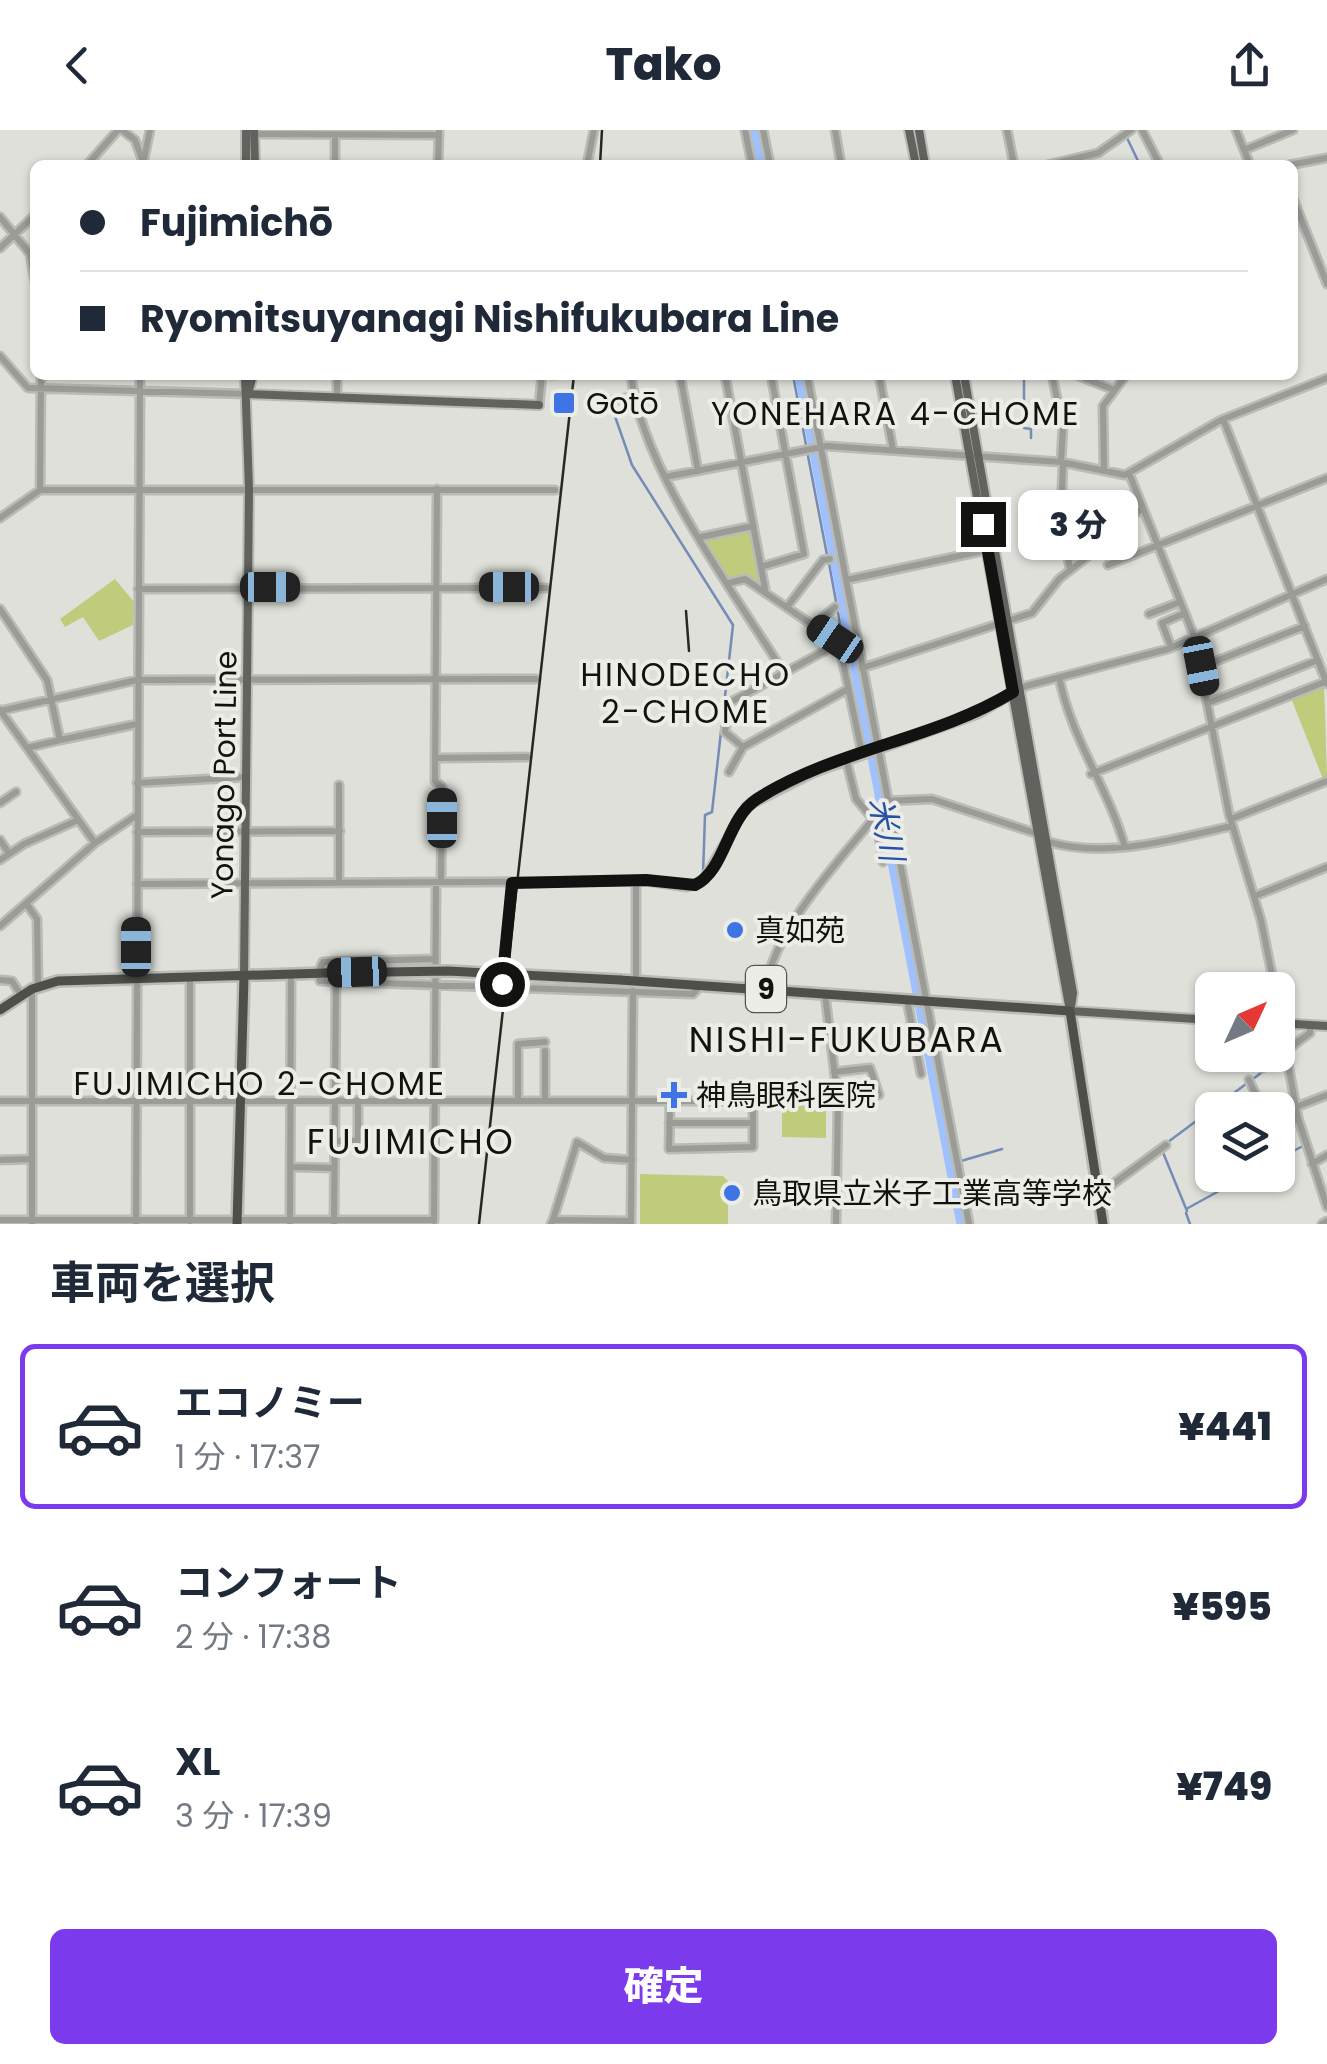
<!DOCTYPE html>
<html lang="ja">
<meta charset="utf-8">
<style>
:root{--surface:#fff;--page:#f6f6f7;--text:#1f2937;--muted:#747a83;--line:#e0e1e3;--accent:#7c3aed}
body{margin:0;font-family:Poppins,"Noto Sans JP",sans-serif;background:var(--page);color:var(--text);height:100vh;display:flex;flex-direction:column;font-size:38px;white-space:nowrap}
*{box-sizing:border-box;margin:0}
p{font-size:32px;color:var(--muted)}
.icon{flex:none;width:55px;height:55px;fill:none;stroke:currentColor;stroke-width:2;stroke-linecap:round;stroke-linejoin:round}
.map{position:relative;height:1094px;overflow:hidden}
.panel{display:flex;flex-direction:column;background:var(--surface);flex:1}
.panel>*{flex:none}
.hud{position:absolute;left:30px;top:30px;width:1268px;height:220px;border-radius:15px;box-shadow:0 2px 8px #0004;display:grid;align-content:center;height:220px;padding:0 50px;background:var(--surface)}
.needle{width:65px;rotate:46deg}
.buttons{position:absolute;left:1195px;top:842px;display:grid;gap:20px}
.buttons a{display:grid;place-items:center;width:100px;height:100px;border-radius:15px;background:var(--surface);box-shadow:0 2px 8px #0004;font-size:50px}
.end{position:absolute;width:45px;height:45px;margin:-22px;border:12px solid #121210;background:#fff;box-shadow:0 0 0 5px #fff}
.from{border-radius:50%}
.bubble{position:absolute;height:70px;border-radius:15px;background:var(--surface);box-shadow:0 2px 8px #0004;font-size:32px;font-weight:800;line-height:70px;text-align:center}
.car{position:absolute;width:30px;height:60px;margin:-30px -15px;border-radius:12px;box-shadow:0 0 8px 2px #0007;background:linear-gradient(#222 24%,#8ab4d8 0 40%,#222 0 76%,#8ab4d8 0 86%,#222 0)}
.hud b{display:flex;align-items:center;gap:35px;height:95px;font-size:38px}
.hud b+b{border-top:2px solid var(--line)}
.hud i{width:25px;height:25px;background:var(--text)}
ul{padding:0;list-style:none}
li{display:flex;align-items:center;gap:30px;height:165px;margin:0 20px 15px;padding:0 30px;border:5px solid transparent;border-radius:15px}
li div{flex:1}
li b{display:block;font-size:38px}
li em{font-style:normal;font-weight:800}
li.active{border-color:var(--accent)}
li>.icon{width:90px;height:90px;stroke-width:1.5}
h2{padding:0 50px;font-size:45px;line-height:120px}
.cta{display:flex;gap:20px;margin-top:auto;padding:20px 50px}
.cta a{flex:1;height:115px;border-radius:15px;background:var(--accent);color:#fff;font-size:40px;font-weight:800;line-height:115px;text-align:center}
header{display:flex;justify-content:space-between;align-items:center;height:130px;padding:0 50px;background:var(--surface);font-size:45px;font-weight:800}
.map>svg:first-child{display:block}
.green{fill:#c0cc7b}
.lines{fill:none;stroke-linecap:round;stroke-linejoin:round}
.stream{stroke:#758cb7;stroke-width:2.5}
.river{stroke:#a0c1fe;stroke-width:11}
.minor-casing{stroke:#b9bbb5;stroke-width:11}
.major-casing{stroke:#b9bbb5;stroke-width:12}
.highway-casing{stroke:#b9bbb5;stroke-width:14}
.minor{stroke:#9b9b98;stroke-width:6}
.major{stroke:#62635f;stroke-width:8}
.highway{stroke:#4e4f4a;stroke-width:9}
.rail{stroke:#272825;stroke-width:2.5}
.highway-bridge-casing{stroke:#b9bbb5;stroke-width:14;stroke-linecap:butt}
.highway-bridge{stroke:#4e4f4a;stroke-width:9}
.route{stroke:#121210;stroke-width:12}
.poi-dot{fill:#3e74e4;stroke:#ecede6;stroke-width:4}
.labels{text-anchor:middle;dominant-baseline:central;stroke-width:8;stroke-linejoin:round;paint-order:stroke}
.shield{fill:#ecede6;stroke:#535450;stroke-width:2.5}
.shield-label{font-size:28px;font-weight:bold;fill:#121210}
.poi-label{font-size:30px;fill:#121210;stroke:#ecede6;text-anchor:start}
.street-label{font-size:30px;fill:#121210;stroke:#ecede6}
.neighbourhood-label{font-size:32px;letter-spacing:2.5px;fill:#121210;stroke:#ecede6}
.water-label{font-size:32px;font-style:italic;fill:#2750a8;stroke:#ecede6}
.quarter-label{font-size:35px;letter-spacing:2.5px;fill:#121210;stroke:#ecede6}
</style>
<header><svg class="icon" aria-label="back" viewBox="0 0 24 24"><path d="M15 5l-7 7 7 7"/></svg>Tako<svg class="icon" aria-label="share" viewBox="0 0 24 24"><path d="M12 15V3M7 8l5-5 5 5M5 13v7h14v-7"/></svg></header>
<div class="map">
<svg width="1327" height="1094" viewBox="0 0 1327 1094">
<rect width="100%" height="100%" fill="#dee0d9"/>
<path class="green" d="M750 399 761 452 758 455 743 446 729 449 705 409Z
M115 449 134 472 133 495 99 511 83 487 65 497 60 489Z
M1324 554 1327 648 1323 649 1291 568Z
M782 975 826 977V1008L782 1007Z
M640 1044 723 1046 728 1051V1094H640Z"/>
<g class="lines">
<path class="stream" d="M1127 8 1140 35
M793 245 806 315
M1024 245V298L1031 299V308
M610 272 632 335 733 495 712 682 705 685 703 745
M808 326 827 425
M829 433 843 510
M1197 864 1232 851
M1253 949 1282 927
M1168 1012 1246 954
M1162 1020 1187 1081
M1278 1029 1303 1016
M961 1031 1002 1019
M1188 1078 1248 1045
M1186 1083 1190 1094"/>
<path class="river" d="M755 0 762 35
M800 245 962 1094"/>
<defs>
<path id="minor" d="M122 0 135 10 143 32
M745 0 752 35
M763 0 770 35
M835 0 841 35
M1007 0 1014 35
M1142 0 1160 35
M1236 0 1250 35
M254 4 439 5
M1244 20 1293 0
M144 29 150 0
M87 35 118 0
M335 35V5
M438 35 439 0
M587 35 594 0
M1047 35 1098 23 1131 0
M1289 35 1327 28
M1292 66 1327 154
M0 87 30 124 35 151
M0 118 35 85
M0 226 28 258 248 264
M551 245H555
M631 245C642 340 733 460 784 543
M680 245 698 341
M725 245 765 459
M807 245 969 1094
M879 245 893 320
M1052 245 1063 297 1061 332
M1076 245 1114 260
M337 268V245
M613 270 633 267
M539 275 542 245
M1223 289 1327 554
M1063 334 1061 383 1070 440
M1104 341 1103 276 1126 245
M1129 343 1194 506 1229 684 1261 790 1275 860
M665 347 827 316 1061 332 1125 345 1221 290 1327 248
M437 359 435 651 442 657 441 752
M40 360 41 245
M0 388 40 360H555
M701 407 753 396
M1108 435 1327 348
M761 437 804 424 771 245
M846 450 987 420
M729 453 745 449 839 513 862 623
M138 459 546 458
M787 477 823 430 830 429
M0 479 47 550 60 610 27 618
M1149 484 1180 472
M814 495 835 477
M839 513 729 573 725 602 743 617 848 559
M1171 517 1162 493 1185 483
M1201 537 1305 496
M862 538 1032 483 1059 449 1091 424 1113 394 1143 379
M1059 547C1072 611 1108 657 1125 717
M1208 573 1318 530
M0 580 95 713
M0 581 137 550 536 549
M60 610 137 594
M436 628 527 627
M846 629 856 669 877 694 883 732
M729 642 743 617
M1091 644 1327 551
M137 653 245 647
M887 671 932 669 1038 704
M0 673 16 662
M1231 689 1327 651
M137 702 340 701
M0 710 8 722
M1049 712C1108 729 1174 709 1232 696
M0 730 24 714 78 690
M636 751V852
M339 752V655
M137 754 646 751 687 757 702 752 746 677 813 643 978 584 1026 556 1168 519 1327 449
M1255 766 1327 737
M26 773 37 789 38 856
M0 796 95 713 137 685
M434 829 323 832 318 843 320 851 693 864 701 855
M503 846 512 753
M0 850 12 851 21 865
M765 859C775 799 836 734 874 688
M32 860V1093
M825 864 838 971 836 1094
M907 870 921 944
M1278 879 1298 988 1327 1077
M1262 938 1310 903V895
M834 942 870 938 879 965
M1249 950 1263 980
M545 969V921
M518 970V914L545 912
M0 971H838
M670 971 669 1019 753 1017V971
M1222 971 1227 980
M1296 977 1327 965
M669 993H753
M1278 997 1298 988
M334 1011H358V970
M0 1030 32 1029
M1312 1034 1327 1025
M291 1037 334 1038
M1098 1065 1166 1015
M0 1090H434
M553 1090 577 1012 604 1028 632 1030
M190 1091V848
M434 1091 436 752
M290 1093 291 844
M136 1094 140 245
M334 1094 336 851
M551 1094 553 1090 631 1091
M631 1094 633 861
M1322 1094 1327 1091"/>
<path id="major" d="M246 0V35
M254 0 255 35
M909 0 916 35
M919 0 925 35
M955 245 1070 881
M964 245 1073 863 1071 877
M248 264 539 275
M248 264 253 245
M244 847 249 359 245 245
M1070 881 1212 890
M1278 893 1327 896"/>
<path id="highway" d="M620 850 1070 881 1103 1094
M0 880 32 859 58 851 326 843
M237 1094 244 847"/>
</defs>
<use href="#minor" class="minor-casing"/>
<use href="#major" class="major-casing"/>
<use href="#highway" class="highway-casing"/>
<use href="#minor" class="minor"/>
<use href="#major" class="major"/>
<use href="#highway" class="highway"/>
<path class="rail" d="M600 35 602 0
M686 481 689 521
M479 1094 574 245"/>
<defs>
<path id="highway-bridge" d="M326 843 448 841 620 850"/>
</defs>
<use href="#highway-bridge" class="highway-bridge-casing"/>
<use href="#highway-bridge" class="highway-bridge"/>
</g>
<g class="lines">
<path class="route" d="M502 854 512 753 646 750 695 755C726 740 726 689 757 669 835 619 934 610 1013 562L983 394"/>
</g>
<g class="poi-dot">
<rect x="552" y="261" width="24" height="24" rx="5"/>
<circle cx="735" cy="800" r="10"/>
<path d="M669 950h10v10h10v10h-10v10h-10v-10h-10v-10h10z"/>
<circle cx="732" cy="1063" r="10"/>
</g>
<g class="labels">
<rect class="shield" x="746" y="836" width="40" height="46" rx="8"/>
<g class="shield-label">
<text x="766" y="859">9</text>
</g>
<g class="poi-label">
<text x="586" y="273">Gotō</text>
<text x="755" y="800">真如苑</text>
<text x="696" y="965">神鳥眼科医院</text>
<text x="752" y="1063">鳥取県立米子工業高等学校</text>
</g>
<g class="street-label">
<text transform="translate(224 645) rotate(-89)">Yonago Port Line</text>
</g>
<g class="neighbourhood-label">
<text x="896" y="283">YONEHARA 4-CHOME</text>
<text x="686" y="544">HINODECHO<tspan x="686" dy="37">2-CHOME</tspan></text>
<text x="260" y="953">FUJIMICHO 2-CHOME</text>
</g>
<g class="water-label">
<text transform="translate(887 699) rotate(79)">米川</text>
</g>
<g class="quarter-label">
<text x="847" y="909">NISHI-FUKUBARA</text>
<text x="411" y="1011">FUJIMICHO</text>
</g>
</g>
</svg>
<div class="buttons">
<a><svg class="needle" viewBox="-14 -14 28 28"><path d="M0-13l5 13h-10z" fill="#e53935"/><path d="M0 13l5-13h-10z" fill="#747a83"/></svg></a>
<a><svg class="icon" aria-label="layers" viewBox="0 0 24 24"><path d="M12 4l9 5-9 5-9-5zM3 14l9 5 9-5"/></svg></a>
</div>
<i class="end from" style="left:502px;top:854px"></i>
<i class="end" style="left:983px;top:394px"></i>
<div class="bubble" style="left:1018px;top:360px;width:120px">3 分</div>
<i class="car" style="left:270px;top:457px;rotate:90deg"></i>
<i class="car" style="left:509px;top:457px;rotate:270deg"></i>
<i class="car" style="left:835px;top:509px;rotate:304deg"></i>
<i class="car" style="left:1201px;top:536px;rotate:169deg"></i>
<i class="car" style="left:442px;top:688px;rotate:0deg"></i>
<i class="car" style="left:136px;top:817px;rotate:0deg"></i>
<i class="car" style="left:357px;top:842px;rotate:268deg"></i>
<div class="hud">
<b><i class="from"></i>Fujimichō</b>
<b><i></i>Ryomitsuyanagi Nishifukubara Line</b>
</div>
</div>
<section class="panel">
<h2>車両を選択</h2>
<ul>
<li class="active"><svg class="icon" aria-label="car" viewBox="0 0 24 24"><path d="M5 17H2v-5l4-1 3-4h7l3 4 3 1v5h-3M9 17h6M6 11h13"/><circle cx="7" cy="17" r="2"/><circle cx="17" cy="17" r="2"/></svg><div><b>エコノミー</b><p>1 分 · 17:37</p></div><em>¥441</em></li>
<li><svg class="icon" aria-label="car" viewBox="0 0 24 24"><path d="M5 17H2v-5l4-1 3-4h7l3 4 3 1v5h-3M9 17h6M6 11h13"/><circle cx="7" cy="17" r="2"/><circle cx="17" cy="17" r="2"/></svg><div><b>コンフォート</b><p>2 分 · 17:38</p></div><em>¥595</em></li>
<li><svg class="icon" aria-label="car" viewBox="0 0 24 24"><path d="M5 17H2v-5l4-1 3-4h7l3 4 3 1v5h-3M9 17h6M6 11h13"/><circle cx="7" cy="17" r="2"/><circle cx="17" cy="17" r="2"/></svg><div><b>XL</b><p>3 分 · 17:39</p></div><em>¥749</em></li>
</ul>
<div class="cta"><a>確定</a></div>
</section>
